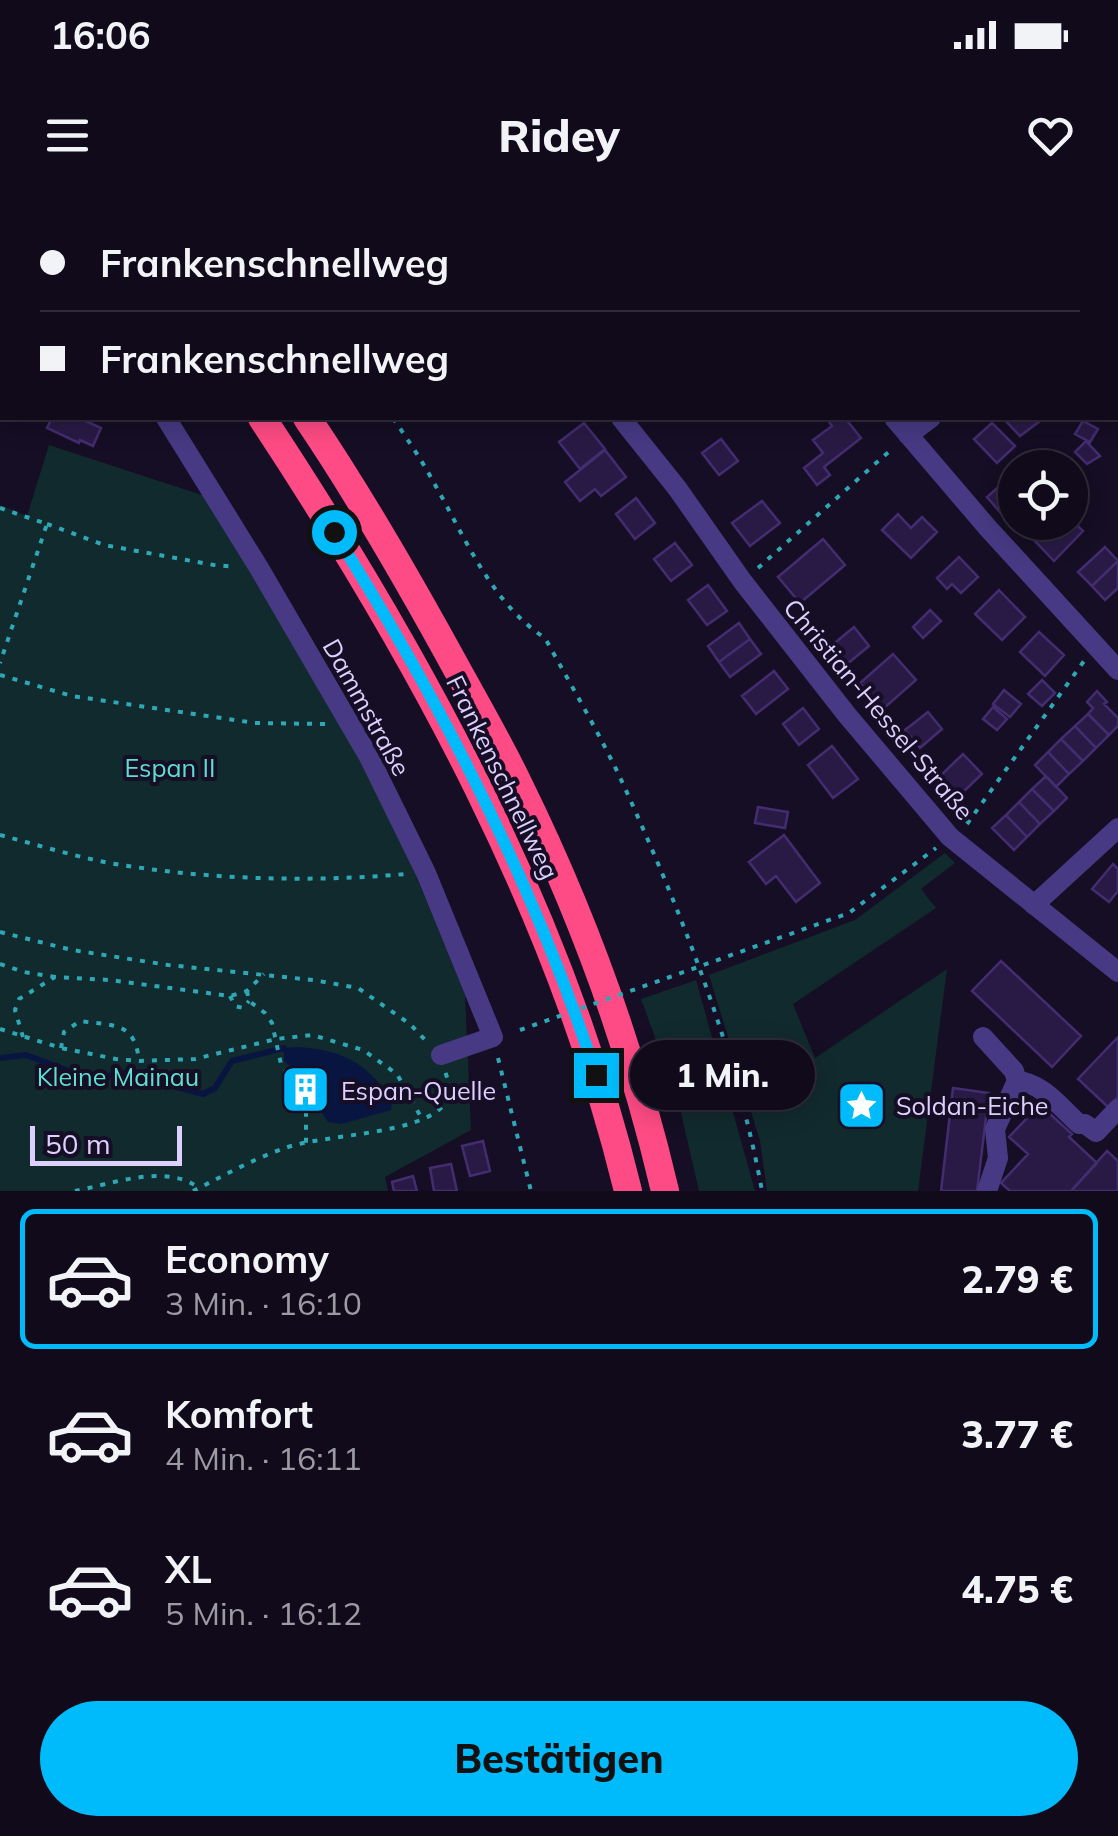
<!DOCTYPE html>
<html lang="de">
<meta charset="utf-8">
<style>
:root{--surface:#100a1b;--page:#1e1828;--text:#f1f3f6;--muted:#9c9aa3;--line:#302b3a;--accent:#00bbfb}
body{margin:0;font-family:Mulish,sans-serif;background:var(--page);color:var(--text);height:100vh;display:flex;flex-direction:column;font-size:38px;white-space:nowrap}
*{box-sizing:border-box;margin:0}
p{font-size:32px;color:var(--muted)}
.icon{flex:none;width:55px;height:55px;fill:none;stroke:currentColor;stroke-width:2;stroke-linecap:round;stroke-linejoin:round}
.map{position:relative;height:991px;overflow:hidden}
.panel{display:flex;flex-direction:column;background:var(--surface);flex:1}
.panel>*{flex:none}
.banner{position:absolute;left:0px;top:0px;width:1120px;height:220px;box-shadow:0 5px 25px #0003,0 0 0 2px var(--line);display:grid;align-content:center;height:220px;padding:0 40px;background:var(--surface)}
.controls{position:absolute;left:998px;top:250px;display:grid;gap:20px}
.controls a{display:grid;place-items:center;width:90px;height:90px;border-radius:50%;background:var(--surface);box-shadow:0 5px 25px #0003,0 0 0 2px var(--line);font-size:50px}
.scale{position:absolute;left:30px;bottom:25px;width:152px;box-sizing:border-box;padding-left:10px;border:5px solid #ddd0ff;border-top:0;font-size:28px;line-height:35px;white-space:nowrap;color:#ddd0ff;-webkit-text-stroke:8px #150e24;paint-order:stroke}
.end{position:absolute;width:45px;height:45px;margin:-22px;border:12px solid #00bbfb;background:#111;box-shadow:0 0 0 5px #111}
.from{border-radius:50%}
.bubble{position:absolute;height:70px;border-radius:35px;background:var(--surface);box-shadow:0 5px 25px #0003,0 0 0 2px var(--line);font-size:32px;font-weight:800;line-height:70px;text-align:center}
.banner b{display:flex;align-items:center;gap:35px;height:95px;font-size:38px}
.banner b+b{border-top:2px solid var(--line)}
.banner i{width:25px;height:25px;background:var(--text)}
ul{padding:18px 0 0;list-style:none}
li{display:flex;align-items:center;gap:30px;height:140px;margin:0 20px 15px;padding:0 20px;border:5px solid transparent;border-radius:15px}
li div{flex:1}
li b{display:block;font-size:38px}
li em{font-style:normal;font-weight:800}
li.on{border-color:var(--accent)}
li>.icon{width:90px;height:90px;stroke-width:1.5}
.button{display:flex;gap:20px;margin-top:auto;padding:20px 40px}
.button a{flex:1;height:115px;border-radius:60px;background:var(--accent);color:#111;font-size:40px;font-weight:800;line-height:115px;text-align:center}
.status{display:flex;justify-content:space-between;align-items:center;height:70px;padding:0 50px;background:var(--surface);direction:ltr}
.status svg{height:28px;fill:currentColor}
header{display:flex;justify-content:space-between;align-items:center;height:130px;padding:0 40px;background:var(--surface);font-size:45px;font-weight:800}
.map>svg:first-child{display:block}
.green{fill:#112a2e}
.water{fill:#091541}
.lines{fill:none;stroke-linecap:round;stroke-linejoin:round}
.stream{stroke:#091541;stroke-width:6}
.building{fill:#291a45;stroke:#442c71;stroke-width:2.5}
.path{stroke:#2ea8b5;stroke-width:4;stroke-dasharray:5 8;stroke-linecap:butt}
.minor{stroke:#473983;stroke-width:20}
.major{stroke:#db57ff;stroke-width:25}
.highway{stroke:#ff4b85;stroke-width:28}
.path-bridge{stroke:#2ea8b5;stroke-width:4;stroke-dasharray:5 8;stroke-linecap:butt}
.route{stroke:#00bbfb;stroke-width:12}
.labels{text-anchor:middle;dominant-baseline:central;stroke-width:8;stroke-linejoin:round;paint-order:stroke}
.street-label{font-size:25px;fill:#ddd0ff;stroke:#150e24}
.park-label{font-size:25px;fill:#5ce0d3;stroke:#150e24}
.poi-label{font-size:25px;fill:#ddd0ff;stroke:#150e24;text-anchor:start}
</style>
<div class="status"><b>16:06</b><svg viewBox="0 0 49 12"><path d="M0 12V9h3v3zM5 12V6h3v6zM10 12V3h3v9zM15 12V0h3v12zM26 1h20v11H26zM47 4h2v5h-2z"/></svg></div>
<header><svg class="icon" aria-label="menu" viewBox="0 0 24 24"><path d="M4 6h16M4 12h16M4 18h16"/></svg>Ridey<svg class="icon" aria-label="heart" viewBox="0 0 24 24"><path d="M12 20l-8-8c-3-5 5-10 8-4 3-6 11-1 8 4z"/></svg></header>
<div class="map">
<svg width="1118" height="991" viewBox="0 0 1118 991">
<rect width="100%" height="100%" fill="#150e24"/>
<path class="green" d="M49 245 208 297 343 528 401 639 465 795 471 930 385 977 388 991H0V305L27 316Z
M945 653 955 663 921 689 936 708 793 804 815 858 947 769 918 991H767L760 941 709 775 855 720Z
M696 780 755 991H699L678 900 641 799Z"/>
<path class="water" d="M298 847C346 851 362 861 392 898L391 910 341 924 328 922 314 901 319 888 316 882 301 875 284 861V848Z"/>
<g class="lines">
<path class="stream" d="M0 858 26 855 66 870 85 885 96 883 115 873 160 872 173 886 203 894 215 888 232 861 284 848"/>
</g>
<path class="building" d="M52 218H79L101 228 93 246 80 240 79 243 47 228Z
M829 218H845L861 238 824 267 830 275 817 285 804 268 823 253 813 240 832 226 827 219Z
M1003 218H1044L1020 236Z
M1083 221 1098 229 1090 242 1075 234Z
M584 223 605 249 580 269 559 242Z
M992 223 1015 246 997 263 974 239Z
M721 239 738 261 719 275 702 253Z
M1086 241 1100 256 1087 264 1075 252Z
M605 250 626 277 601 296 595 289 580 301 565 282Z
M1013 274 1015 276V312L1006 319 987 297Z
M636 298 655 323 635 339 616 314Z
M762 301 780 323 750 346 732 323Z
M898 314 911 328 922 317 937 332 911 358 882 330Z
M1070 318 1083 331 1054 361 1033 339 1049 322H1070Z
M823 339 845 365 800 403 778 377Z
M675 343 692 365 671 381 654 359Z
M1105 347 1118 361 1092 386 1078 372Z
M959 357 978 377 961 393 952 384 947 389 937 378Z
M1118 361V388L1105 400 1092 386Z
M708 385 727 411 707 425 688 400Z
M999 390 1025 417 1002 440 975 414Z
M930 410 941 421 923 438 913 427Z
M739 423 750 439 719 462 708 446Z
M854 427 869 446 846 465 831 446Z
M1039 432 1064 455 1045 476 1020 452Z
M750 439 761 454 730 477 719 462Z
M893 454 916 480 883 509 860 483Z
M774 471 788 489 756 514 742 496Z
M1042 480 1055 493 1042 506 1028 494Z
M1004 490 1021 504 1010 517 993 504Z
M1097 491 1107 502 1104 504 1118 518V526L1109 535 1088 514 1093 508 1087 502Z
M993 507 1007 519 997 530 983 519Z
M803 508 819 529 799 545 783 524Z
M928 512 942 529 920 548 905 530Z
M1088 514 1109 535 1096 548 1075 526Z
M1075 526 1096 548 1083 561 1061 539Z
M1061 539 1083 561 1069 574 1048 552Z
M832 546 858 579 833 598 808 565Z
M1048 552 1069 574 1056 587 1035 565Z
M963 554 982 574 957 598 938 578Z
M1046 576 1067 598 1054 611 1032 589Z
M1032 589 1054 611 1040 624 1019 602Z
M1019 602 1040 624 1027 637 1006 615Z
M758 607 788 612 785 628 755 623Z
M1006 615 1027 637 1014 650 992 628Z
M784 635 820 683 796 702 776 676 766 684 749 662Z
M1113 664 1118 669V691L1109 702 1092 689Z
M1001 761 1081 836 1052 867 972 791Z
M1118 837V897L1108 907 1078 879Z
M953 888 989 893 977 991H941Z
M1037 902 1072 934 1069 937 1097 963 1071 991H1010L1001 983 1028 954 1009 937 1029 916 1026 913Z
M483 941 490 971 470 976 462 946Z
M1107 951 1118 961V991H1071Z
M451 964 457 991H434L430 968Z
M413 976 417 991H394L392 982Z"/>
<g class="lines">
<path class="path" d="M255 0 256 2
M393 218C407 239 422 260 434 283 465 337 491 403 545 438 572 487 601 536 624 586 682 714 737 853 762 991
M0 308 47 324 0 463
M47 324 104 345 214 365 236 367
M758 368 893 248
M0 475 72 496 255 523 325 524
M967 624 1084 461
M0 635C42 646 85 660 128 666 219 680 314 682 406 674
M0 732 72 750 168 765 313 780 358 788 410 824 428 843
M0 764 24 772 55 777
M667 778 849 713 936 648
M247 791 249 801 265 813 272 823 281 864 296 887 298 896 306 900
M230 796 235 806 243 808 249 801
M0 829 61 848 116 859 139 861 195 859 276 839 312 835 363 850 397 874 422 919
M23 837 15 810 19 799 55 777 110 780 230 796 247 791 264 774
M61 848 64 832 80 821C113 826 135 821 139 861
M498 858 531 991
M296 887 302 881C310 881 313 883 315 890L312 897 306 900V943
M75 991C111 984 166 963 199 988
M193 991C223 976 253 959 285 948 324 934 417 935 443 906 447 902 449 897 452 893L445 871"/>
<path class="minor" d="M3 0 5 2
M448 0 450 2
M724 0 726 2
M886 0 887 2
M1118 12V11
M0 82 2 79
M166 218 259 368 369 557 426 673 493 837 441 855
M621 218 677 288 743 382 847 515 950 637 1118 772
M894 218 987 327 1118 470
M908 235 931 218
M1034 705 1118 628
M983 837 1014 871 1017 881 995 929 998 958 987 991
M1017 881C1042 882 1062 909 1079 924H1085L1096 932 1118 909"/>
<path class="major" d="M1092 0 1095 2
M1118 29V30"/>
<path class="highway" d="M114 0 116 2
M159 0 161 2
M262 218C419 456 560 711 628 991
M307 218C362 299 411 385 458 471 479 509 501 547 519 585 583 715 632 850 665 991"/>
<path class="path-bridge" d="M520 830 667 778"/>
</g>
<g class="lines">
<path class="route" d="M334 332C441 502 534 683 596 875"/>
</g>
<defs>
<symbol id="building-square" viewBox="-11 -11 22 22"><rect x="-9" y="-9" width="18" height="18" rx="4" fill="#00bbfb" stroke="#150e24"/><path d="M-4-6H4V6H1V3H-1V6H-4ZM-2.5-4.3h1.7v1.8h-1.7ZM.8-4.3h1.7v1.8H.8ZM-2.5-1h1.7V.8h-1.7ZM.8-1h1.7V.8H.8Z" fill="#fff"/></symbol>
<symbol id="sight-square" viewBox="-11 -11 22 22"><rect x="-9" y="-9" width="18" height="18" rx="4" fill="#00bbfb" stroke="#150e24"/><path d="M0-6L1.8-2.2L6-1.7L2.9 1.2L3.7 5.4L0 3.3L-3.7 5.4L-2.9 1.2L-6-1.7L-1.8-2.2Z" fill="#fff"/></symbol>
</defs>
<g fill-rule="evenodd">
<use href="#building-square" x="278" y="862" width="55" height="55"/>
<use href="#sight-square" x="834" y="878" width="55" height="55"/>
</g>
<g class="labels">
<g class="street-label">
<text transform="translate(367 507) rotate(61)">Dammstraße</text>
<text transform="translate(879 509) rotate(50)">Christian-Hessel-Straße</text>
<text transform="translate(503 577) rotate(64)">Frankenschnellweg</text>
</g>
<g class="park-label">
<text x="170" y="567">Espan II</text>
<text x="118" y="876">Kleine Mainau</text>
</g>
<g class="poi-label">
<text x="341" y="890">Espan-Quelle</text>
<text x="896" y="905">Soldan-Eiche</text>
</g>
</g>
</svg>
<div class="controls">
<a><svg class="icon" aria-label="locate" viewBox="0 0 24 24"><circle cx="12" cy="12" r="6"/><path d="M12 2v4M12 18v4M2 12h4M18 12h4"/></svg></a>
</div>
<div class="scale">50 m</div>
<i class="end from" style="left:334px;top:332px"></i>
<i class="end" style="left:596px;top:875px"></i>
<div class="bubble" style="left:630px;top:840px;width:185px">1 Min.</div>
<div class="banner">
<b><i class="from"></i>Frankenschnellweg</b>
<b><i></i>Frankenschnellweg</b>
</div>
</div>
<section class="panel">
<ul>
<li class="on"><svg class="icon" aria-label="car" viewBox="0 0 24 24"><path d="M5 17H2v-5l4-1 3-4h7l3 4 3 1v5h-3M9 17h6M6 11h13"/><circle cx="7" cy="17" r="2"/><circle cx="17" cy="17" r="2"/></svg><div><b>Economy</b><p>3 Min. · 16:10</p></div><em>2.79 €</em></li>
<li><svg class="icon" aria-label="car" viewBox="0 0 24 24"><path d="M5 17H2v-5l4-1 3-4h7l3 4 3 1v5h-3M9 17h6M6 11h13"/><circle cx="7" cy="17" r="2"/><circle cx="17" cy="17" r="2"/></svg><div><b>Komfort</b><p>4 Min. · 16:11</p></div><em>3.77 €</em></li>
<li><svg class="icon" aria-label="car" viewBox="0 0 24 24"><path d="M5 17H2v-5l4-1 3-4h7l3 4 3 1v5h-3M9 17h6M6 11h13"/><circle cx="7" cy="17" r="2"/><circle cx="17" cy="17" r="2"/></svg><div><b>XL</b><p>5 Min. · 16:12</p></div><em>4.75 €</em></li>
</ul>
<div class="button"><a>Bestätigen</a></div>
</section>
